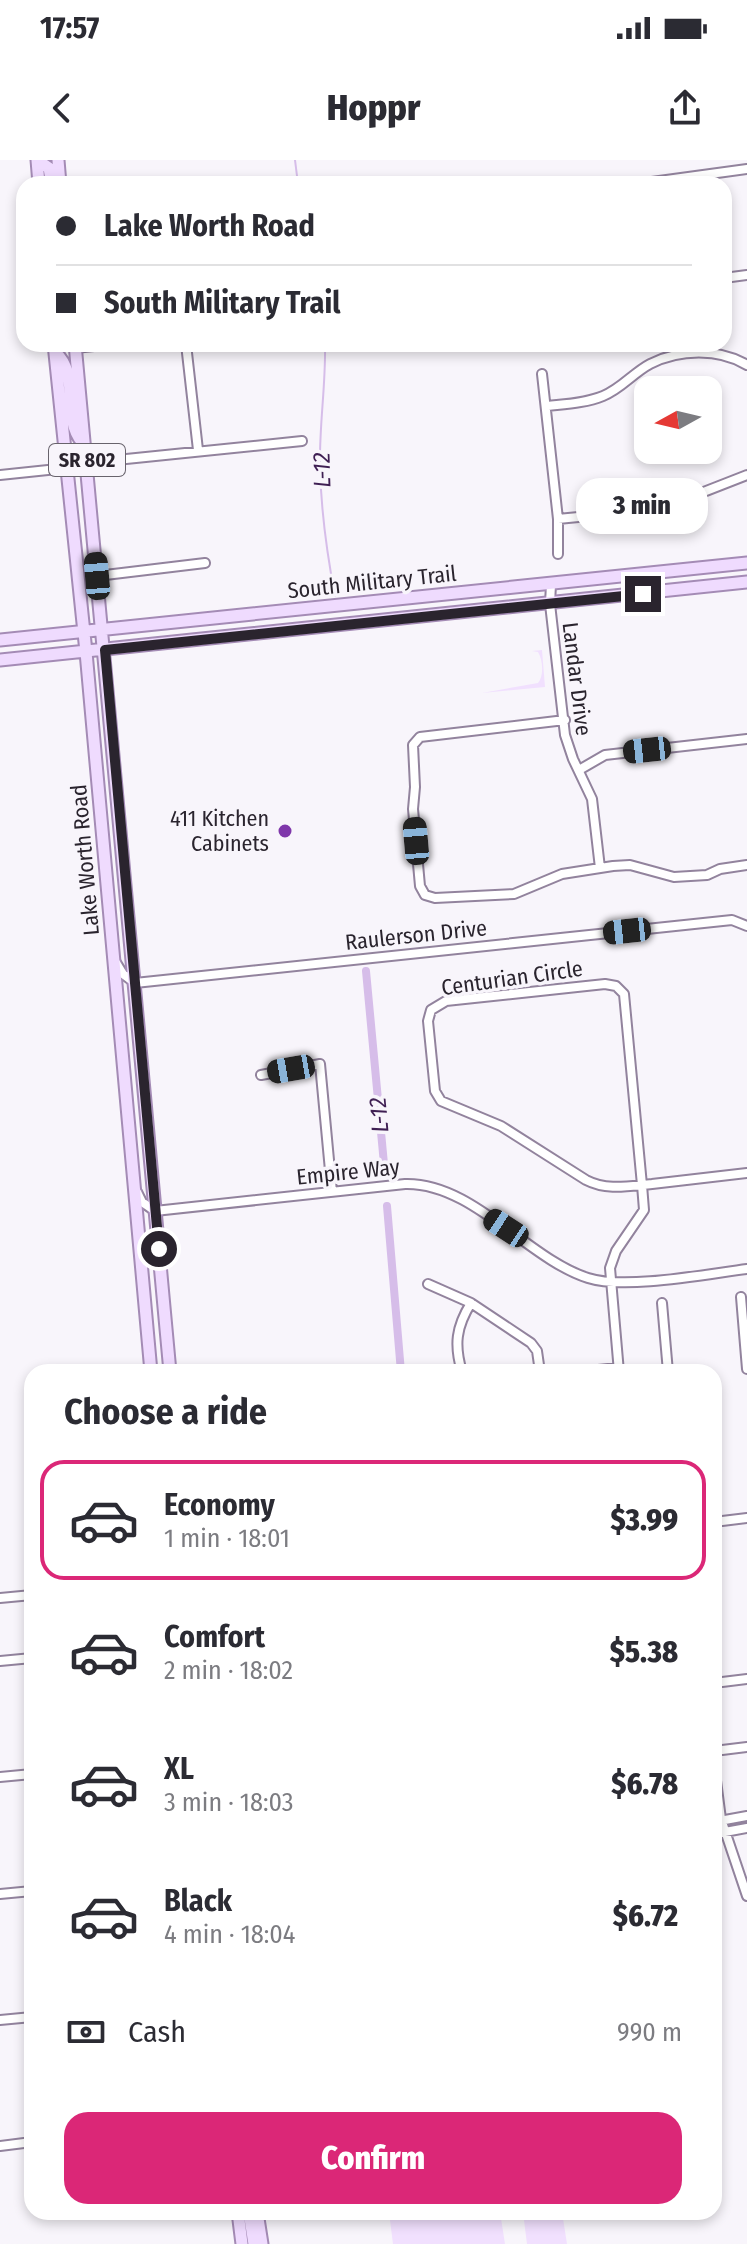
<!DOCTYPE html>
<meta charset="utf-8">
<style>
:root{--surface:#fff;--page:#f7f7f7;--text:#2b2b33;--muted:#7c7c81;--line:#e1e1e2;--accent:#db2777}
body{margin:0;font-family:"Fira Sans Condensed",sans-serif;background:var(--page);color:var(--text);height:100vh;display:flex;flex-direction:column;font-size:30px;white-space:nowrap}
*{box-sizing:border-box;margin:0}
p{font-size:26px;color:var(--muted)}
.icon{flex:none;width:44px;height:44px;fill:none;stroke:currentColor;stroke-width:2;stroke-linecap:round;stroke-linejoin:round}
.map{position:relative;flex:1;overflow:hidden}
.side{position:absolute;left:24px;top:1204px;width:698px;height:856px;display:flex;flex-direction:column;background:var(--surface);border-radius:24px;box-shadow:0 4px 12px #0003}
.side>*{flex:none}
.guide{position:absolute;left:16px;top:16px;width:716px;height:176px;border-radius:24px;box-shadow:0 4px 12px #0003;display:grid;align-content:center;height:176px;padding:0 40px;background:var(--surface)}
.needle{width:52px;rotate:262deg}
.controls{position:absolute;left:634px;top:216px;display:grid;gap:16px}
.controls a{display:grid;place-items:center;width:88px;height:88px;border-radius:16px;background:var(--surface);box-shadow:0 4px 12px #0003;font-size:40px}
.end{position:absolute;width:36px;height:36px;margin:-18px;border:10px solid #2a242e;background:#fff;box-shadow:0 0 0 4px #fff}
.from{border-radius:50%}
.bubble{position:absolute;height:56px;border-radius:24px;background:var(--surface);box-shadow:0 4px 12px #0003;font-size:26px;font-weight:800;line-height:56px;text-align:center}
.car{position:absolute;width:24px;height:48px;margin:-24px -12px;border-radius:10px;box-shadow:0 0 6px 2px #0007;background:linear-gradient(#222 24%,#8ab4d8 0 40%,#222 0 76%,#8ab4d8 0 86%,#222 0)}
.guide b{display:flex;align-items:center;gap:28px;height:76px;font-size:30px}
.guide b+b{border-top:2px solid var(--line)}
.guide i{width:20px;height:20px;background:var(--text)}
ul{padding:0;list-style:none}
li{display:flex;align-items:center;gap:24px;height:120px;margin:0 16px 12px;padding:0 24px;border:4px solid transparent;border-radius:24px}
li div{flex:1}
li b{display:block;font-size:30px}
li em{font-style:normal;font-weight:800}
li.on{border-color:var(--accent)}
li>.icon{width:72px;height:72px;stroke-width:1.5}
h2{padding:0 40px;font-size:36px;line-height:96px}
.pay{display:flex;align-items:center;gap:20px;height:88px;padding:0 40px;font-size:30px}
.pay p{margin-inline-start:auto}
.cta{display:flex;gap:16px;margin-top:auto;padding:16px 40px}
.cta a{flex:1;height:92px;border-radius:24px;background:var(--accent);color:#fff;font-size:32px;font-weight:800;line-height:92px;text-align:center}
.status{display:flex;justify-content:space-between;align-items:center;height:56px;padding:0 40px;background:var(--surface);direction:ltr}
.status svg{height:22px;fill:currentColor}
header{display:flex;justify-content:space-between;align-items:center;height:104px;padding:0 40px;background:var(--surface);font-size:36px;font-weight:800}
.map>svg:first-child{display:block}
.green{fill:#f1e0fe}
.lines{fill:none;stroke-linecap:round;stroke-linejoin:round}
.stream{stroke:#d6bde9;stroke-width:2}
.canal{stroke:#d6bde9;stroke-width:8}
.minor-casing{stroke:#92839d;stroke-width:12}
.major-casing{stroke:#a48bb5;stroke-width:15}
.minor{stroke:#fff;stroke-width:8}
.major{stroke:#efdbfe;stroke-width:11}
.route{stroke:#2a242e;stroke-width:10}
.poi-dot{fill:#7f37aa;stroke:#f8f5fb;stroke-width:3}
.labels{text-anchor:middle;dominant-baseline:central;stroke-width:7;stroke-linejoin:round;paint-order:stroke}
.shield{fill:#f8f5fb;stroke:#68636c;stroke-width:2}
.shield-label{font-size:20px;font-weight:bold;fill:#2a242e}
.street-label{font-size:22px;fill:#2a242e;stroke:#f8f5fb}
.poi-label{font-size:22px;fill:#2a242e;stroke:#f8f5fb;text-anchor:end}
.water-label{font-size:24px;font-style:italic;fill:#3f1f53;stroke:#f8f5fb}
</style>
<div class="status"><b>17:57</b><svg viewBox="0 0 49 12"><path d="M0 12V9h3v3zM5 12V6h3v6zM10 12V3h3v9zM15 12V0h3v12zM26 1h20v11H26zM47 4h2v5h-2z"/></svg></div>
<header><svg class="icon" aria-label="back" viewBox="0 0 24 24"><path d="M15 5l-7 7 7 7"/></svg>Hoppr<svg class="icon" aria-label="share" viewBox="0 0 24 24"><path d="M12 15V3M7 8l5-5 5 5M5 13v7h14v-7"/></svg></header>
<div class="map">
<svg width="747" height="2084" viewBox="0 0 747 2084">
<rect width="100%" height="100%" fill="#f8f5fb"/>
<path class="green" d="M542 490 545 527 482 533 538 523C544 516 543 500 538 492L532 491Z
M389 2052H500L505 2084H393Z
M523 2052H562L567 2084H527Z"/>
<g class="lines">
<path class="stream" d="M295 0 298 24
M325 184C326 225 319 266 320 307 321 350 327 394 335 436"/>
<path class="canal" d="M366 811 384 1004
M387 1046 401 1212"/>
<defs>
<path id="minor" d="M505 24 511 23
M637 24 747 9
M724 118 747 115
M186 184 198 290
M75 188 113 184
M542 214 558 359V394
M548 246C566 244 586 243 603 236 621 229 633 213 650 204 679 189 719 188 747 205
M87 303 302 281
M0 315 67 308
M558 359 660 349 747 315
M97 416 205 403
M551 424 550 444 565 575 573 599 592 639 600 708
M565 560 420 577 413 585 415 627 413 649 420 726 425 735 435 738 514 734 562 714 613 706 630 705 674 717 707 715 720 709 747 705
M579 610 605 595 747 579
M115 801 123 814 135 823 732 760 747 766
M261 915 320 904 332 1032
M137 1032 142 1042 155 1051 405 1024C472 1022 528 1099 588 1118 625 1130 707 1114 747 1109
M428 1124 471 1143 531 1183 537 1191 540 1212
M741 1137 747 1209
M662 1143 668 1212
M462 1212C454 1185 456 1167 471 1143
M578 1212 618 1208
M619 1212 610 1108 616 1091 644 1050 642 1025 624 834 616 826 605 824 446 841 431 850 428 861 435 931 441 941 501 966 586 1020C607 1031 629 1026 652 1024L747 1013
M714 1362 747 1358
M0 1438 32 1435
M0 1501 32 1498
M714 1523 747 1519
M714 1591 747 1587
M714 1605 721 1659 747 1736
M0 1617 32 1614
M714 1662 747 1656
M714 1674 747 1668
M0 1734 32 1731
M0 1860 32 1857
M0 1986 32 1982"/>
<path id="major" d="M37 0 49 8 52 24
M37 0 39 24
M58 0 60 24
M54 184 86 492 151 1212
M75 184 170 1212
M55 192C81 215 61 257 82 282
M0 480 747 403
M0 500 747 422
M238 2052 242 2084
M249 2052 254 2084
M257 2052 262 2084"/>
</defs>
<use href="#minor" class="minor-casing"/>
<use href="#major" class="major-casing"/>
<use href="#minor" class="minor"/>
<use href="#major" class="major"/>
</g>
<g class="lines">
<path class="route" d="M159 1089 105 490 643 434"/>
</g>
<circle class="poi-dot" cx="285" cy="671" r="8"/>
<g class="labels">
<rect class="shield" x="49" y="284" width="76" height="32" rx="6"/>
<g class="shield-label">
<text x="87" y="300">SR 802</text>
</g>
<g class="street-label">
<text transform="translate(372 422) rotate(-6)">South Military Trail</text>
<text transform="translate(577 519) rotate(83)">Landar Drive</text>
<text transform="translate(85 700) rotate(-95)">Lake Worth Road</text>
<text transform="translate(416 775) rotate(-6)">Raulerson Drive</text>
<text transform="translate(512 818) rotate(-8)">Centurian Circle</text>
<text transform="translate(348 1012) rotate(-6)">Empire Way</text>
</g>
<g class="poi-label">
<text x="269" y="658">411 Kitchen<tspan x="269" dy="25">Cabinets</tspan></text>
</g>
<g class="water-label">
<text transform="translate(322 310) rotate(-92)">L-12</text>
<text transform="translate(379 955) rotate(-95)">L-12</text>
</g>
</g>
</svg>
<div class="controls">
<a><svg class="needle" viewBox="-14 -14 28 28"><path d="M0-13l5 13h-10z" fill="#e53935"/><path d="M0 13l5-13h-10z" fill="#7c7c81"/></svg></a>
</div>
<i class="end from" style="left:159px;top:1089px"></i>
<i class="end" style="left:643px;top:434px"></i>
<div class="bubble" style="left:576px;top:318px;width:132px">3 min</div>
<i class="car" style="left:97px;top:416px;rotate:355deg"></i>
<i class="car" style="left:647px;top:590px;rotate:264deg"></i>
<i class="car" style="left:416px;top:681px;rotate:355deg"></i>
<i class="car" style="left:627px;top:771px;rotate:264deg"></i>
<i class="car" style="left:291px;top:909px;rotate:260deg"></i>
<i class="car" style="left:506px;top:1068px;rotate:303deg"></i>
<div class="guide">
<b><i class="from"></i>Lake Worth Road</b>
<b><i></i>South Military Trail</b>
</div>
<section class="side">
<h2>Choose a ride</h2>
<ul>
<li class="on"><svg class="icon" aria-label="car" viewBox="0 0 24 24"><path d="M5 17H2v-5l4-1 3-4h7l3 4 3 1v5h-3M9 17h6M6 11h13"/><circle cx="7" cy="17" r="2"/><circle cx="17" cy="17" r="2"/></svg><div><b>Economy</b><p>1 min · 18:01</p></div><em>$3.99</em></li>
<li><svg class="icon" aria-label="car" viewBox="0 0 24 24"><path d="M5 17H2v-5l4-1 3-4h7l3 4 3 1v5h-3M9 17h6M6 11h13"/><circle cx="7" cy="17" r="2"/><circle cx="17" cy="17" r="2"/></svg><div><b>Comfort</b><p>2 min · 18:02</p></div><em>$5.38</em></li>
<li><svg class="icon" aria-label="car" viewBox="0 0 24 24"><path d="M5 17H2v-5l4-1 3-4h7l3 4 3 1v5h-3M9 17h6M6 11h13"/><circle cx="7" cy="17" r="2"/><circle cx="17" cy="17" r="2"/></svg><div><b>XL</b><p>3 min · 18:03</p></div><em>$6.78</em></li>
<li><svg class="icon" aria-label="car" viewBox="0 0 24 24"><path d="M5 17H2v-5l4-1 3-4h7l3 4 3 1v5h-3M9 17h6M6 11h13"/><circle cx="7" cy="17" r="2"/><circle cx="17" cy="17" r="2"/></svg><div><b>Black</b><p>4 min · 18:04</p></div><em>$6.72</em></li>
</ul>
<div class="pay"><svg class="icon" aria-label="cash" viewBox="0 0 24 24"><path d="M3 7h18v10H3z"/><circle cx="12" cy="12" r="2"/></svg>Cash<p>990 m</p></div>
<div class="cta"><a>Confirm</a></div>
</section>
</div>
